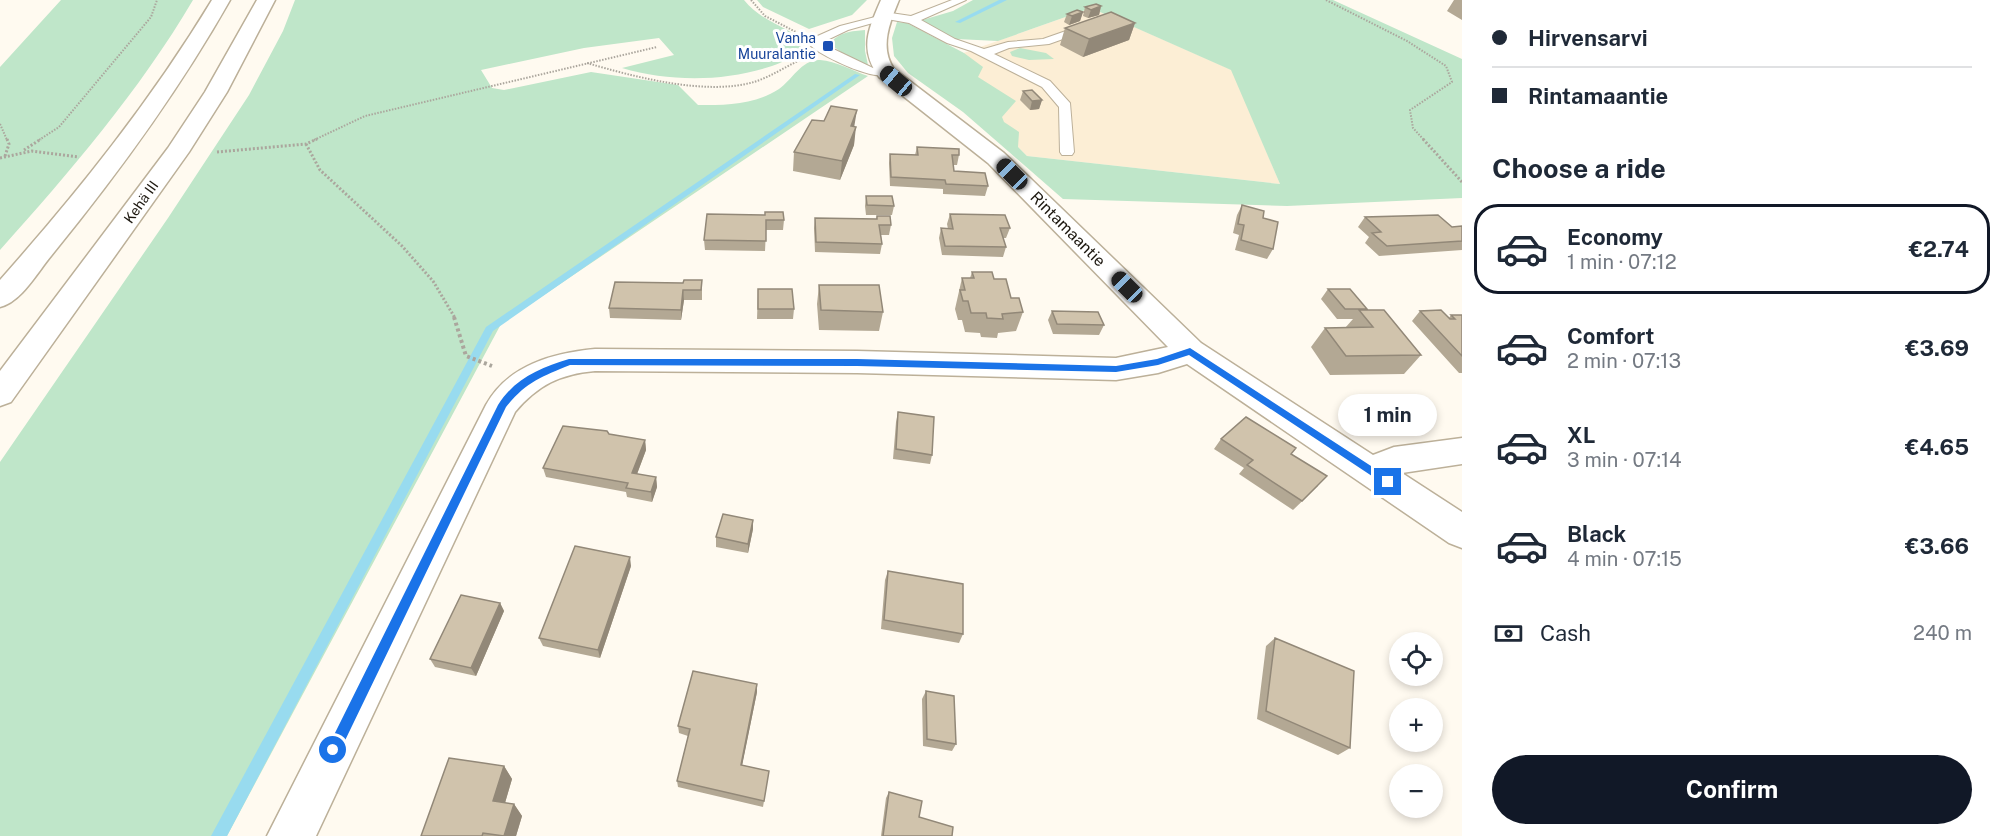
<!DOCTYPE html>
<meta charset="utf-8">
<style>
:root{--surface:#fff;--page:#f2f2f3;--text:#1f2937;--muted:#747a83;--line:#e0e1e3;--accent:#111827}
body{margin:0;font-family:"Public Sans",sans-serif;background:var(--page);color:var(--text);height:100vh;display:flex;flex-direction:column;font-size:22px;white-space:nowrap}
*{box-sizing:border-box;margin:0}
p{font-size:20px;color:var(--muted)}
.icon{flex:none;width:33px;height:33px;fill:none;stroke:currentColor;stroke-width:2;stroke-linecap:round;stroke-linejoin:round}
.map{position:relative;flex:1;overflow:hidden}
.drawer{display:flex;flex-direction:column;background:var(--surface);width:540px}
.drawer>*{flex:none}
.hud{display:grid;align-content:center;height:132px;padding:0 30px;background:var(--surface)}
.fabs{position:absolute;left:1389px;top:632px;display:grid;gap:12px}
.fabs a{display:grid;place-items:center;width:54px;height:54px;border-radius:50%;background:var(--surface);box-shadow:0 3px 9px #0003;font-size:30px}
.end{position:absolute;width:27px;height:27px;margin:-14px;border:8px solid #1a73e8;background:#fff;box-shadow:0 0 0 3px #fff}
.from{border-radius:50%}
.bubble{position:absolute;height:42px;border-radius:21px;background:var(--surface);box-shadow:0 3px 9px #0003;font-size:20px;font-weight:700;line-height:42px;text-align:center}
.car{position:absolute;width:18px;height:36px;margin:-18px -9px;border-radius:8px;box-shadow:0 0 4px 2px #0007;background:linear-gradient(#222 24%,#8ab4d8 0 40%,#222 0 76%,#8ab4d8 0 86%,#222 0)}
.hud b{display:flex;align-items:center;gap:21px;height:57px;font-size:22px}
.hud b+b{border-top:2px solid var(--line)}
.hud i{width:15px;height:15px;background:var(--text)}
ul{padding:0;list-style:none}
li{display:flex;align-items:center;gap:18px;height:90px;margin:0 12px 9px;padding:0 18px;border:3px solid transparent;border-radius:24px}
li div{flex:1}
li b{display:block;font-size:22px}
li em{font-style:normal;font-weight:700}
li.on{border-color:var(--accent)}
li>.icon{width:54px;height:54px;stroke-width:1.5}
h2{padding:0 30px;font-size:27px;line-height:72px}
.pay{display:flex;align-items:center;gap:15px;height:66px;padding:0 30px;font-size:22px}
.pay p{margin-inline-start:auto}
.button{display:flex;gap:12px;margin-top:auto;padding:12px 30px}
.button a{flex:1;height:69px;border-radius:36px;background:var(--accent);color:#fff;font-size:24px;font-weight:700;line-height:69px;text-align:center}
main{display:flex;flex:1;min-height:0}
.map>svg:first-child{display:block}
.built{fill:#fceed5}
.green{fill:#bfe6c9}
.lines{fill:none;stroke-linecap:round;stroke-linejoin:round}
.stream{fill:#98dbef;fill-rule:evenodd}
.lane-casing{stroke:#bcb099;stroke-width:2}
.street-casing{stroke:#bcb099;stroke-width:3}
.highway-casing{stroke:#bcb099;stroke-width:3}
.path-far2{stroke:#aba69d;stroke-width:2;stroke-dasharray:1.5 1.5;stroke-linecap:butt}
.path-far1{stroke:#aba69d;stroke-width:3;stroke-dasharray:2 2;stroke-linecap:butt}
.path{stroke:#aba69d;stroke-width:4;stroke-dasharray:3 3;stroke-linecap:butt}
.lane{fill:#fff;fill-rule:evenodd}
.street{fill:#fff;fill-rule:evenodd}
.highway{fill:#fff;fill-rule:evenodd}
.wall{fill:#b3a894}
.shaded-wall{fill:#928878}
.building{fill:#d0c3ac;stroke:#928878;stroke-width:1.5}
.route{fill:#1a73e8}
.transit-dot{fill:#1a4fb4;stroke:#fff;stroke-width:2}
.labels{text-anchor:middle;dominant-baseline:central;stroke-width:6;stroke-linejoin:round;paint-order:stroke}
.far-transit-label{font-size:14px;fill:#164399;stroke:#fff;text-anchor:end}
.far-street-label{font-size:14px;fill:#1d1810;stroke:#fff}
.street-label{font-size:16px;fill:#1d1810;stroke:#fff}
</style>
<main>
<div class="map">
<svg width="1462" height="836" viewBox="0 0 1462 836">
<rect width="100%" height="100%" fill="#fffaf0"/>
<path class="built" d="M1091 8 1232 70 1280 184 1027 156 978 109 955 56Z"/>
<path class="green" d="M61 0H193C140 90 70 172 0 250V67Z
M295 0H744C763 24 791 26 809 47 797 53 785 62 772 66 724 82 670 82 622 68L674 55 659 38 584 48 481 70 492 88 504 90 591 72 678 85 698 105C726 105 754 105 779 89 792 80 802 59 820 60 836 61 853 71 868 76L501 324 227 836H0V462L168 218 249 95 283 31Z
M757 0H867L852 15 809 29 763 7Z
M973 0H1333L1462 59V198L1287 206 1063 199 963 112 908 73 894 56 892 38 897 22 907 23 964 53 983 67 978 77 1016 101 1002 117 1004 122 1019 132 1018 147 1027 156 1280 184 1231 70 1091 8 998 41 956 39 919 21 953 11Z
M865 30V51L868 65 845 55 830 44C838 32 852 31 865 30Z
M1020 48 1046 53 1054 59 1029 60 1012 56 1010 52Z"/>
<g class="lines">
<path class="stream" d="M999 0H1007L960 23 955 22Z
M855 74 860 75 493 331 227 836H211L486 327Z"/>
<defs>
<path id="lane" d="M952 0H966L921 20 955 39 984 49 1008 42 1043 39 1083 25H1091V29L1049 44 1009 48 994 54 1050 81 1070 103 1074 152 1072 155H1062L1060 152 1059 107 1042 87 971 51 947 43 909 23 887 19 848 30 823 42V44L873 68 890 70 892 73C879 84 823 57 811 46L813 38 840 26 879 16 884 12 911 16Z"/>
<path id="street" d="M881 0H899C890 22 879 47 894 69L1004 153 1201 343 1373 455 1394 447 1462 438V464L1402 473 1462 512V548L1449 543 1187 364 1158 373 1116 380 857 373 595 371C560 374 538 385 515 412L316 836H267L486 405C508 365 553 353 595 349L857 351 1116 358 1168 347 988 163 879 77C859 49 868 30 881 0Z"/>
<path id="highway" d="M212 0H230C178 92 117 175 51 256 37 273 21 302 0 307V280C78 192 151 101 212 0Z
M257 0H275L227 92 189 152 11 402 0 406V371L168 148 205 92Z"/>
</defs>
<use href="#lane" class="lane-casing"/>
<use href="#street" class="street-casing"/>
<use href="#highway" class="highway-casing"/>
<path class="path-far2" d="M751 0 765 16 796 32
M1326 0 1407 41 1446 66 1452 82 1410 110 1413 128 1424 140
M587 63C635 77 705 96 754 82 770 77 785 67 800 60
M0 124 7 140
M39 140 59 127 151 17 157 0
M314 140 365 116 657 47"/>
<path class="path-far1" d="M1423 139 1462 182
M306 144 320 170 402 246 433 281 455 318
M24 150 41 139
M217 152 306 144 317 139
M5 156 9 144 7 139
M0 158 32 151 79 157"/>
<path class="path" d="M454 317 466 356 492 366"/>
<use href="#lane" class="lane"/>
<use href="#street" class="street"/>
<use href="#highway" class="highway"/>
</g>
<path class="wall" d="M1454 0H1462V20L1447 11Z
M1101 6 1099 15 1088 18 1083 16 1085 7Z
M1083 12 1080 21 1069 25 1064 22 1067 14Z
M1135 23 1129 40 1083 57 1060 45 1065 28Z
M1023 91 1042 100 1039 109 1030 110 1020 100Z
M855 127 854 145 840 180 793 171 794 152Z
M917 147 959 155 957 165H954V171L988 186 985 196 943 194V189L890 186 889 163 890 154 915 155Z
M866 196 894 206 892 215H866L865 206Z
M1242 205 1263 218 1273 249 1267 259 1235 250 1239 235 1233 233 1237 215Z
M707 214 784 220 783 230H766L765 251 705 250 704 240Z
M950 214 1010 228 1006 238H1003L1006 247 1003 257 942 255 939 238 941 228 948 229 947 224Z
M877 216 891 225 889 235H881L882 244 880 254 815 252 814 228 815 218 876 219Z
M1365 217 1452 227 1462 226V250L1379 256 1365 243 1369 237 1358 227Z
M972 272 994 279 1023 312 1016 331 998 333 997 338 981 337 980 333 965 332 962 320H958L955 309 962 278H970Z
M702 280V300H684L681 320 610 318 609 308Z
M819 285 883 312 879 331 819 330 817 304Z
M758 289 794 309 793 319H757Z
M1328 289 1367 309 1366 310 1421 355 1404 374 1330 375 1311 347 1325 328H1345L1353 319H1337L1321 299Z
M1052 311 1104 325 1099 335 1053 334 1048 320Z
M1420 311 1449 318 1451 315H1462V373H1459L1412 321Z
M898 412 932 455 930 464 893 459 896 422Z
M609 434 645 440 646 450 637 474 656 477 657 487 652 502 627 497 626 492 546 477 543 468Z
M1221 439 1292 454 1318 486 1293 510 1239 474 1244 468 1214 449Z
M753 520V529L748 553 716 547V537Z
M631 566 600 658 543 646 539 638Z
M888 571 963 634 959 643 881 629 885 580Z
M500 603 504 611 476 676 435 667 430 659Z
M1275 638 1350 748 1338 755 1257 719 1266 646Z
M926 691 956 744 952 751 923 746 922 699Z
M757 692 742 765 769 771 763 807 678 787 677 781 688 736 679 733 678 726Z
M504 766 512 779 505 803 514 804 522 816 516 836H421Z
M889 792 919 817 952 836H881L886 798Z"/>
<path class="shaded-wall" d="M1101 6 1099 15 1088 18 1091 10Z
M1083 12 1080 21 1069 25 1072 16Z
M1135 23 1129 40 1083 57 1089 39Z
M1042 100 1039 109 1030 110 1032 101Z
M857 110 854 128 851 126Z
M856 127 854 145 840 180 842 161Z
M683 290 684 300 681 320V310Z
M645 440 646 450 634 482 632 473Z
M656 477 657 487 652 502 651 492Z
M753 520V529L748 553V544Z
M630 557 631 566 600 658 598 650Z
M500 603 504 611 476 676 471 668Z
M757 684V692L741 771V765Z
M504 766 512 779 502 813 493 801Z
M514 804 522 816 516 836H504Z"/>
<path class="building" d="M1096 4 1101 6 1091 10 1085 7Z
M1077 10 1083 12 1072 16 1067 14Z
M1111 12 1135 23 1089 39 1065 28Z
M1032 90 1042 100 1032 101 1023 91Z
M831 106 857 110 851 126 856 127 842 161 794 152 812 120 824 121Z
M917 147 959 149V155H952L954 171 985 173 988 186 946 184 945 180 891 177 890 154 918 155Z
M866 196H892L894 206 867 205Z
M1242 205 1264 211 1263 218 1278 222 1273 249 1241 240 1244 225 1238 224Z
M765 212H783L784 220H766V241L704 240 707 214 765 215Z
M950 214 1005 215 1010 228H1000L1006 247 945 246 941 228 953 229Z
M1438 215 1452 227 1462 226V241L1387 246 1372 233 1381 232 1365 217Z
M877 216H890L891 225H879L882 244 816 242 815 218 877 219Z
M972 272H992L994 279H1006L1011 298H1019L1023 312 1002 314 1003 319 987 318 986 313H971L968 301H963L960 290H965L962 278H974Z
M684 280H702L701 290H683L681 310 609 308 615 282 683 283Z
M819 285H879L883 312 821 310Z
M758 289H792L794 309H758Z
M1328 289H1350L1367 309H1345Z
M1359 310H1384L1421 355 1346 356 1325 328 1373 327Z
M1441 310 1450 319H1455L1451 315H1462V356L1420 311Z
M1052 311 1098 312 1104 325 1057 324Z
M898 412 934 417 932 455 896 449Z
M1246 417 1296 448 1291 454 1327 476 1302 501 1247 465 1253 460 1221 439Z
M563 426 607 431 609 434 645 440 632 473 656 477 651 492 626 488 628 483 543 468Z
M723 514 753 520 748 544 716 537Z
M575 546 630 557 598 650 539 638Z
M888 571 963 584V634L884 620Z
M461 595 500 603 471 668 430 659Z
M1275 638 1354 671 1350 748 1266 711Z
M693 671 757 684 741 765 769 771 764 801 677 781 690 729 678 726Z
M926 691 954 696 956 744 927 739Z
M449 758 504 766 493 801 514 804 504 836 483 833 482 836H421Z
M889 792 922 801 919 817 953 827 952 836H883Z"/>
<path class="route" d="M1190 348 1391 479V484H1384L1189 355 1158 365 1116 372 857 366 570 365C541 377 526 382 506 407L338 755H329V745L498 405C515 378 540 368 569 359H857L1116 366 1157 359Z"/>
<rect class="transit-dot" x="822" y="40" width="12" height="12" rx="3"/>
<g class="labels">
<g class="far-transit-label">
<text x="816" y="38">Vanha<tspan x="816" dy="16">Muuralantie</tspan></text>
</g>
<g class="far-street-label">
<text transform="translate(141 202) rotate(-55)">Kehä III</text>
</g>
<g class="street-label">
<text transform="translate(1068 229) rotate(45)">Rintamaantie</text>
</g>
</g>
</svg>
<div class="fabs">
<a><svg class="icon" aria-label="locate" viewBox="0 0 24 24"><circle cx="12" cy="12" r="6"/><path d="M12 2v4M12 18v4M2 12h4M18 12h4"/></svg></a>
<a>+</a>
<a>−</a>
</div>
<i class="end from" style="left:333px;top:750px"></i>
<i class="end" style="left:1388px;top:482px"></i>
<div class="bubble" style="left:1338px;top:394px;width:99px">1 min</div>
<i class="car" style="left:896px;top:81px;rotate:310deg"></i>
<i class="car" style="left:1012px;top:174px;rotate:315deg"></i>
<i class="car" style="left:1127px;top:287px;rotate:315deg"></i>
</div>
<section class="drawer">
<div class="hud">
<b><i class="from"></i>Hirvensarvi</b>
<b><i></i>Rintamaantie</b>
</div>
<h2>Choose a ride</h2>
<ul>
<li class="on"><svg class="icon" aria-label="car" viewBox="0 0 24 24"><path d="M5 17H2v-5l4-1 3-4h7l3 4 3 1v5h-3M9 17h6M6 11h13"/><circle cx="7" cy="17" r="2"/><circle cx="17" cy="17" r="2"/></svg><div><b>Economy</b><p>1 min · 07:12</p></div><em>€2.74</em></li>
<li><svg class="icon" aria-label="car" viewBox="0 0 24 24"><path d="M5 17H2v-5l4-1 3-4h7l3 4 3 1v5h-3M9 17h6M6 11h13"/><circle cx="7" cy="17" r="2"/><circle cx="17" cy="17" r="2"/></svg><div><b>Comfort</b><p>2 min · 07:13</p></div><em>€3.69</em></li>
<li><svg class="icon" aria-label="car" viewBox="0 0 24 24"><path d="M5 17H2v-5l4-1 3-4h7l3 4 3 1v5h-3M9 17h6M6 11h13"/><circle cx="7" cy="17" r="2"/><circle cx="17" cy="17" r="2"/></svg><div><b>XL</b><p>3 min · 07:14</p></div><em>€4.65</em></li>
<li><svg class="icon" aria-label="car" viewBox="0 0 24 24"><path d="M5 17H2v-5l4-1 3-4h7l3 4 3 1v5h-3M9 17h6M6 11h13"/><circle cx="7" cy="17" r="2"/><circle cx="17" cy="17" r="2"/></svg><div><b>Black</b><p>4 min · 07:15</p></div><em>€3.66</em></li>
</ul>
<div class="pay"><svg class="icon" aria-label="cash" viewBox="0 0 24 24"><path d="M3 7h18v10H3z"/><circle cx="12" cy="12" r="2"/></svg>Cash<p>240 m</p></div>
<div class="button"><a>Confirm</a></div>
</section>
</main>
